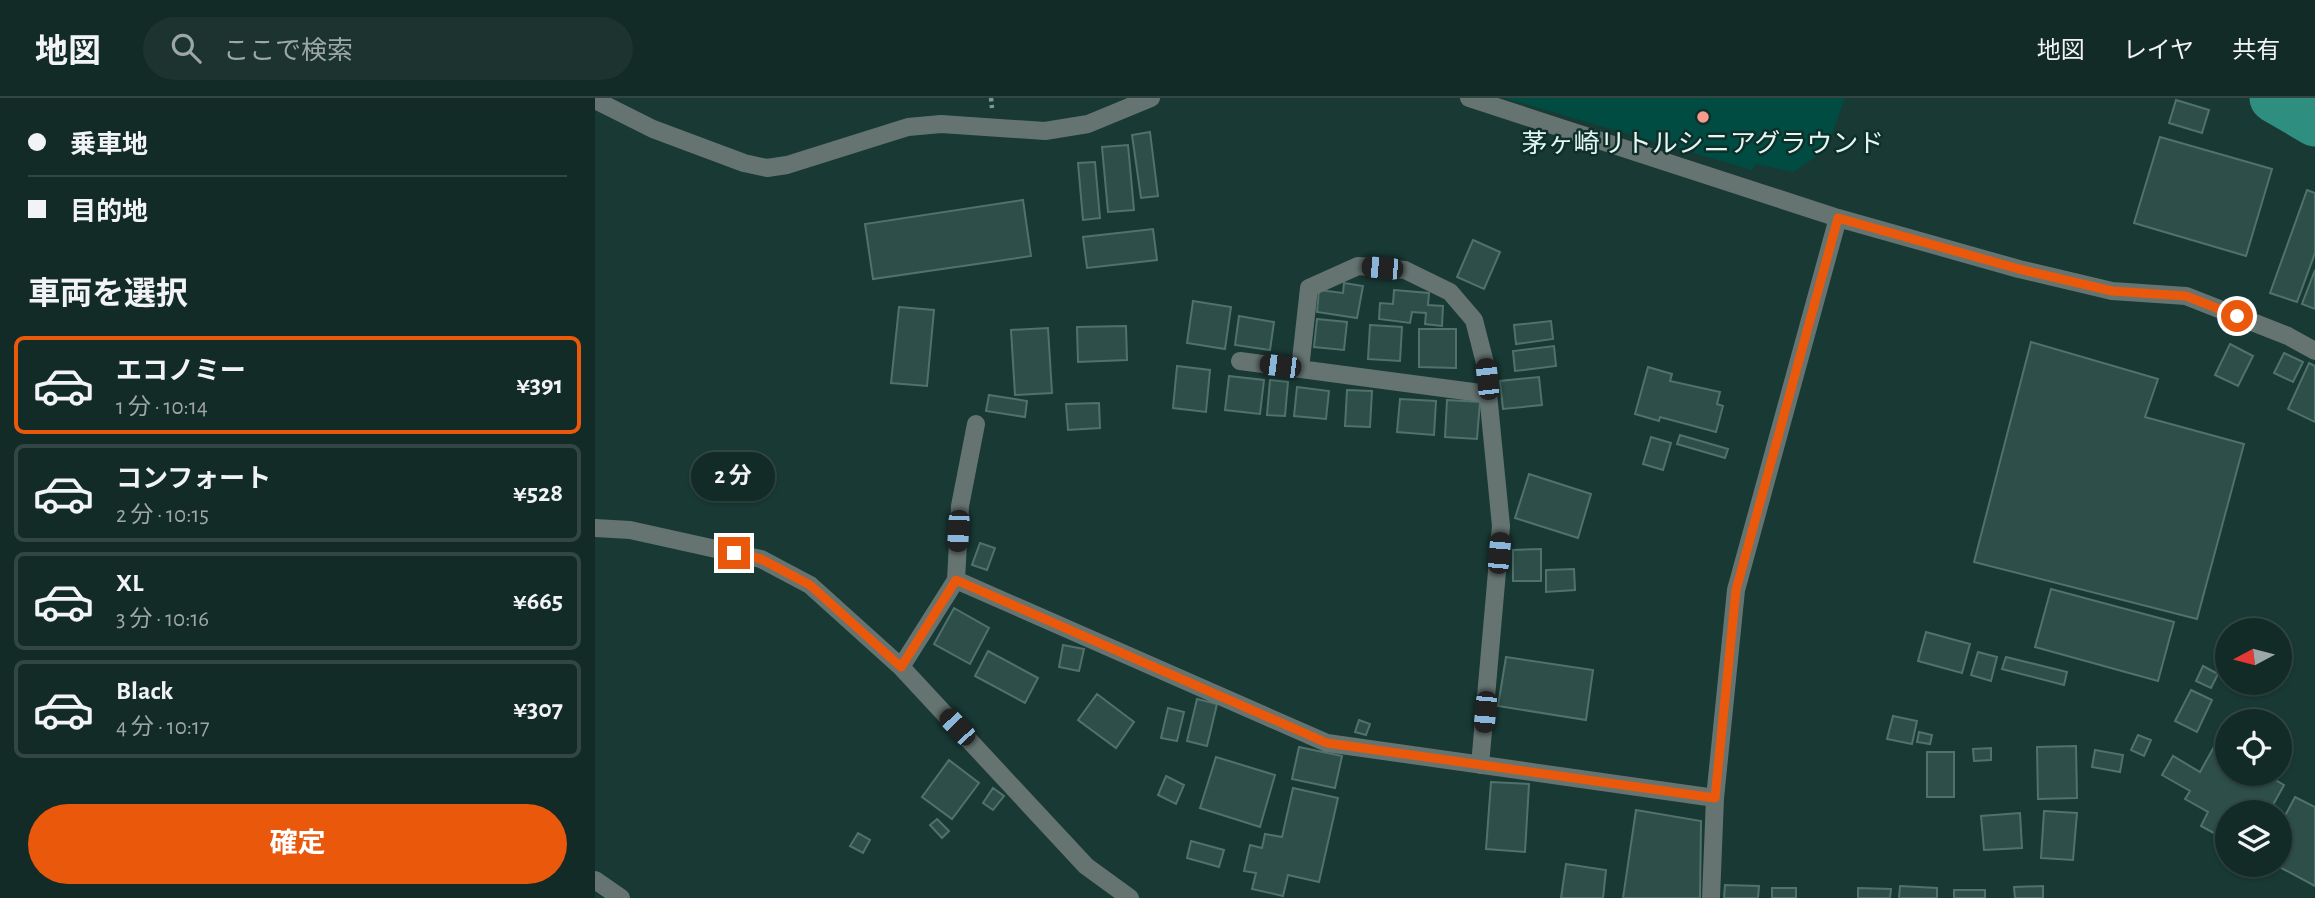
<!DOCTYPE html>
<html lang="ja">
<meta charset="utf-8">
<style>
:root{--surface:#132b27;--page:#1c332f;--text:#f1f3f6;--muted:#9da7a7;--line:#324744;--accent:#ea580c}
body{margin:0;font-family:"Alegreya Sans","Noto Sans JP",sans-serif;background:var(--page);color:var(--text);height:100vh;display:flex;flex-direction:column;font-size:26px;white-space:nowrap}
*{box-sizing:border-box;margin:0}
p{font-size:23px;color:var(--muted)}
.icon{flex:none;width:38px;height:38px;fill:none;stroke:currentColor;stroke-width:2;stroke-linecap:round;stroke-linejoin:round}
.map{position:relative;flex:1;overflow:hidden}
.details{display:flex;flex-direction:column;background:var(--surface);width:595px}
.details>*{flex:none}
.guide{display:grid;align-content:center;height:154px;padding:0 28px;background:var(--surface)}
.needle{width:46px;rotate:263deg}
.tools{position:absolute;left:1620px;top:520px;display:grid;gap:14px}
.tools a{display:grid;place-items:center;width:77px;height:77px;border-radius:50%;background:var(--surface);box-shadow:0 2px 5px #0004,0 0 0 2px var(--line);font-size:35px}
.end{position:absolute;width:32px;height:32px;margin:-16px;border:9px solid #ea580c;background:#fff;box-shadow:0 0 0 4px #fff}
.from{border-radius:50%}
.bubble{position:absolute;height:49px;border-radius:24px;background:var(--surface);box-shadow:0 2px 5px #0004,0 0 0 2px var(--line);font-size:23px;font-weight:700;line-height:49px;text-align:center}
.car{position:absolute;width:21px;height:42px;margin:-21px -10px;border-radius:9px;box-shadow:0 0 5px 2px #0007;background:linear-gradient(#222 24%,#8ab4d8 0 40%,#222 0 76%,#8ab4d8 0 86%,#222 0)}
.guide b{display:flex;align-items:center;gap:24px;height:66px;font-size:26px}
.guide b+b{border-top:2px solid var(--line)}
.guide i{width:18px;height:18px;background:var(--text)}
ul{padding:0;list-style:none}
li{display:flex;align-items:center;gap:21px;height:98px;margin:0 14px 10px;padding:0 14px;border:4px solid var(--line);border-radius:10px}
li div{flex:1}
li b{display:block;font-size:26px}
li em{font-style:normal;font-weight:700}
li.current{border-color:var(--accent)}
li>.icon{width:63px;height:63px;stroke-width:1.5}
h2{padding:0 28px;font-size:32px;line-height:84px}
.button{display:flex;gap:14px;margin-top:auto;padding:14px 28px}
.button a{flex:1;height:80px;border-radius:42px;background:var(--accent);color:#fff;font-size:28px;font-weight:700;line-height:80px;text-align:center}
header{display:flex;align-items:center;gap:42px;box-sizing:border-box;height:98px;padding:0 35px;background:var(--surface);border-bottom:2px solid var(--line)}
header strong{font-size:33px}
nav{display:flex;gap:38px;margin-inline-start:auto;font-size:24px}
.search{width:490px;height:63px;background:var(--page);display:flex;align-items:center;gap:18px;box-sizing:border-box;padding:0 24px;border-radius:38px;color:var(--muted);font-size:26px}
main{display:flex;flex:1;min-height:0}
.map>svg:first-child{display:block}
.green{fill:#004c43}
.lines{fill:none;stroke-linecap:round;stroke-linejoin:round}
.river{stroke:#2e8e80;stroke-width:49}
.building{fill:#2e4e49;stroke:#51726c;stroke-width:2}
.path{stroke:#809894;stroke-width:4.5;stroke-dasharray:3.5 3.5;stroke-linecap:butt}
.street{stroke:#667471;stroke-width:18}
.route{stroke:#ea580c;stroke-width:9}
.poi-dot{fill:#f49d8c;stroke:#0e2f2a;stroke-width:2.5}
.labels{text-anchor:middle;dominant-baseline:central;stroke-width:5;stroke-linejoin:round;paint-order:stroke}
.poi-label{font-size:26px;fill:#e5f7f3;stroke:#0e2f2a}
</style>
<header>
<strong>地図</strong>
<div class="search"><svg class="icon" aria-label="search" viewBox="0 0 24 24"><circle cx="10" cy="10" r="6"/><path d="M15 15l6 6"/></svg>ここで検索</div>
<nav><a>地図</a><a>レイヤ</a><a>共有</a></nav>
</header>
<main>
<section class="details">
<div class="guide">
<b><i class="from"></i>乗車地</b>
<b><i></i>目的地</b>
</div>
<h2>車両を選択</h2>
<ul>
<li class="current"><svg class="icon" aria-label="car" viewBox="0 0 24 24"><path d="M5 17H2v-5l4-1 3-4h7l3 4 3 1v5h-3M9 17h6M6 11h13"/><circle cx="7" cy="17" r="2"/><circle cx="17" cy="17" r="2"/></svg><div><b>エコノミー</b><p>1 分 · 10:14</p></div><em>¥391</em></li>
<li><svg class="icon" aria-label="car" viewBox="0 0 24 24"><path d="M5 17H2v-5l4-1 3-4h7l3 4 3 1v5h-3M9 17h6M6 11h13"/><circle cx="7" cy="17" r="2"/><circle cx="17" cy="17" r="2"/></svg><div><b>コンフォート</b><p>2 分 · 10:15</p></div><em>¥528</em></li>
<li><svg class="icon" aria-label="car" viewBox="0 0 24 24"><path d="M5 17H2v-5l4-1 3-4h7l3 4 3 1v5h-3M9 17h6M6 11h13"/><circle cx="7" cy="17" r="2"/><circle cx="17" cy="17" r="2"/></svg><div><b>XL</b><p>3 分 · 10:16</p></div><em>¥665</em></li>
<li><svg class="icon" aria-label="car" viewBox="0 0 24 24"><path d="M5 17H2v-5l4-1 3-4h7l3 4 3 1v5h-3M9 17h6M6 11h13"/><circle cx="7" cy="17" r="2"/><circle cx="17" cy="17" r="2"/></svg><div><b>Black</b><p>4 分 · 10:17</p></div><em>¥307</em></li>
</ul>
<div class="button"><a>確定</a></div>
</section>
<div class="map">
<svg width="1720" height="800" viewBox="0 0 1720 800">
<rect width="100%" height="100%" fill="#193934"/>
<path class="green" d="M909 0H1250L1231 52 1198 74 1161 66 1157 72Z"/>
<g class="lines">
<path class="river" d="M1679 0 1720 24"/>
</g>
<path class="building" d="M1581 2 1614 12 1607 35 1574 25Z
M555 34 563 98 546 100 537 37Z
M1565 39 1677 71 1651 158 1539 125Z
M533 47 539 112 513 114 507 49Z
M500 64 505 120 488 122 483 65Z
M1712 92 1720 95V155L1702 204 1675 195Z
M428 102 436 158 278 181 270 126Z
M558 131 562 162 492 170 488 139Z
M878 142 905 154 889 191 862 179Z
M1720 172V211L1707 206Z
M749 185 768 188 762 220 722 214 724 192 748 195Z
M799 192 834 195 833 207 848 208 847 228 830 226 831 215 817 214 815 225 784 221 785 205 798 206Z
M598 203 636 209 630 251 592 245Z
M304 209 339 212 332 288 296 285Z
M644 218 679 224 675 252 640 247Z
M722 221 752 224 749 252 719 249Z
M956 223 958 241 921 246 919 227Z
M775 227 807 229 805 263 773 261Z
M531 228 532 262 483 264 482 229Z
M453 230 457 295 420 297 416 232Z
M824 231H861V270L824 269Z
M1436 244 1563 281 1550 319 1649 346 1602 521 1379 464Z
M1635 246 1658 258 1643 288 1620 277Z
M959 248 961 268 920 273 918 253Z
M1689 255 1708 264 1698 284 1679 275Z
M1714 265 1720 268V324L1693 311Z
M582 268 615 272 611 314 578 310Z
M1053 269 1077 276 1075 283 1125 294 1122 306 1128 308 1121 334 1065 319 1064 323 1040 316Z
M634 278 669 282 665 316 630 312Z
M944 279 947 307 908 311 905 283Z
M675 282 693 284 690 318 672 317Z
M702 289 734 293 731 321 699 318Z
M752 292 777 293 775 329 750 328Z
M394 297 432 303 430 319 391 313Z
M805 301 841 303 839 337 802 334Z
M852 302 885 304 882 341 850 339Z
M504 305 505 330 473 332 471 306Z
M1085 337 1133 351 1130 360 1082 346Z
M1056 339 1076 345 1068 372 1048 366Z
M934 376 996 396 983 440 920 420Z
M385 445 400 450 392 472 377 467Z
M946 451V483H918V452Z
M979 471 980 492 951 494V472Z
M1456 491 1579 524 1563 583 1440 549Z
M359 510 394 530 375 566 339 546Z
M1331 534 1375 546 1367 575 1323 563Z
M468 547 489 551 484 573 464 569Z
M393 553 443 580 430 605 380 578Z
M1383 554 1402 559 1396 583 1376 577Z
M911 559 998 572 991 622 903 608Z
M1411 559 1472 574 1469 587 1407 571Z
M1608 568 1623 576 1616 590 1601 583Z
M1596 592 1617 602 1602 634 1580 623Z
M502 596 539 624 521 650 483 622Z
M602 601 622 606 612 648 592 643Z
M573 610 589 614 582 643 566 640Z
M1298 618 1322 623 1317 646 1292 641Z
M764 622 775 626 771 637 760 634Z
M1324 634 1337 637 1335 646 1322 644Z
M1543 637 1556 642 1549 658 1536 652Z
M1620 647 1633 654V676H1670L1689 687 1674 714H1633V727L1626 739 1606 728 1613 714 1590 701 1595 693 1567 677 1578 658 1605 674Z
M1481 648 1482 700 1443 701 1442 649Z
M704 649 747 658 740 690 697 681Z
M1396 650V662L1379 663 1378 651Z
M1500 652 1528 657 1525 674 1497 669Z
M1332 654H1359V699H1332Z
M621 659 680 677 665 729 605 710Z
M354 662 384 685 357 721 327 699Z
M571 678 589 687 581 706 563 697Z
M896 684 934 686 930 754 891 751Z
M398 690 409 698 398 712 388 705Z
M698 690 743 700 724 784 693 777 688 798 657 791 661 775 649 773 655 747 667 750 670 736 687 739Z
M1700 699 1720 709V788L1679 766H1685V727Z
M1041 712 1106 723 1105 800H1028Z
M1449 713 1482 715 1478 762 1446 760Z
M1425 715 1427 750 1389 752 1386 718Z
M342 721 354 733 347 740 335 727Z
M263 735 275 742 268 755 255 748Z
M596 743 629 752 624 769 592 760Z
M971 766 1011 772 1008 800H966Z
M1130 787 1164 788 1163 800H1129Z
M1305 788 1342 790V800H1304Z
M1448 788V800H1420L1419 789Z
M1177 790H1201V800H1177Z
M1263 790 1296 791 1295 800H1263Z
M1359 792H1390V800H1359Z"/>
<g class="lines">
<path class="path" d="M396 0 397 10"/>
<path class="street" d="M874 0 1243 120 1424 171 1517 193 1591 198 1693 238 1720 253
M0 2 58 31 149 65 172 70 192 67 313 29 346 26 450 33 493 26 556 0
M645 263 893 296
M705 271 714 190 763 168 810 172 855 194 879 222 890 265 906 428 885 667
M0 430 35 432 166 461 215 487 306 569 491 768 535 800
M361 482 732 645 1120 700
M306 569 361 482 365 408 381 326
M0 782 26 800
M1116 800 1120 700 1141 492 1243 120"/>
</g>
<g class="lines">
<path class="route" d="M139 455 166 461 215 487 306 569 361 482 732 645 1120 700 1141 492 1243 120 1424 171 1517 193 1591 198 1642 218"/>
</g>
<circle class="poi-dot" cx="1108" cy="19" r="7"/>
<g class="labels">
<g class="poi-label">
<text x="1108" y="46">茅ヶ崎リトルシニアグラウンド</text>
</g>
</g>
</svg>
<div class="tools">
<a><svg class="needle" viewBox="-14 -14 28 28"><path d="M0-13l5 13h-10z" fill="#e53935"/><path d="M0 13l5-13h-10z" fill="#9da7a7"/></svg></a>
<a><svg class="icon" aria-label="locate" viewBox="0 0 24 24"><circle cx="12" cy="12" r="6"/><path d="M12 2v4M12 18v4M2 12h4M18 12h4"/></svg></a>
<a><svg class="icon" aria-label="layers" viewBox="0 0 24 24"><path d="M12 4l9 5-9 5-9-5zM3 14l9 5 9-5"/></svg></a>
</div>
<i class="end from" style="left:1642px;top:218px"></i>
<i class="end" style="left:139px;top:455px"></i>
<div class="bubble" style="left:96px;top:354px;width:84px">2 分</div>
<i class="car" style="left:787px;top:170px;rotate:275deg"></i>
<i class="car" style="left:685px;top:268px;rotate:277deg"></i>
<i class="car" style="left:892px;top:281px;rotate:354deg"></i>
<i class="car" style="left:363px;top:433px;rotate:183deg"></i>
<i class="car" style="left:904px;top:455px;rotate:5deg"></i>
<i class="car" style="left:890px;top:614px;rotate:185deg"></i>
<i class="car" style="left:362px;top:629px;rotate:317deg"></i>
</div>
</main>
